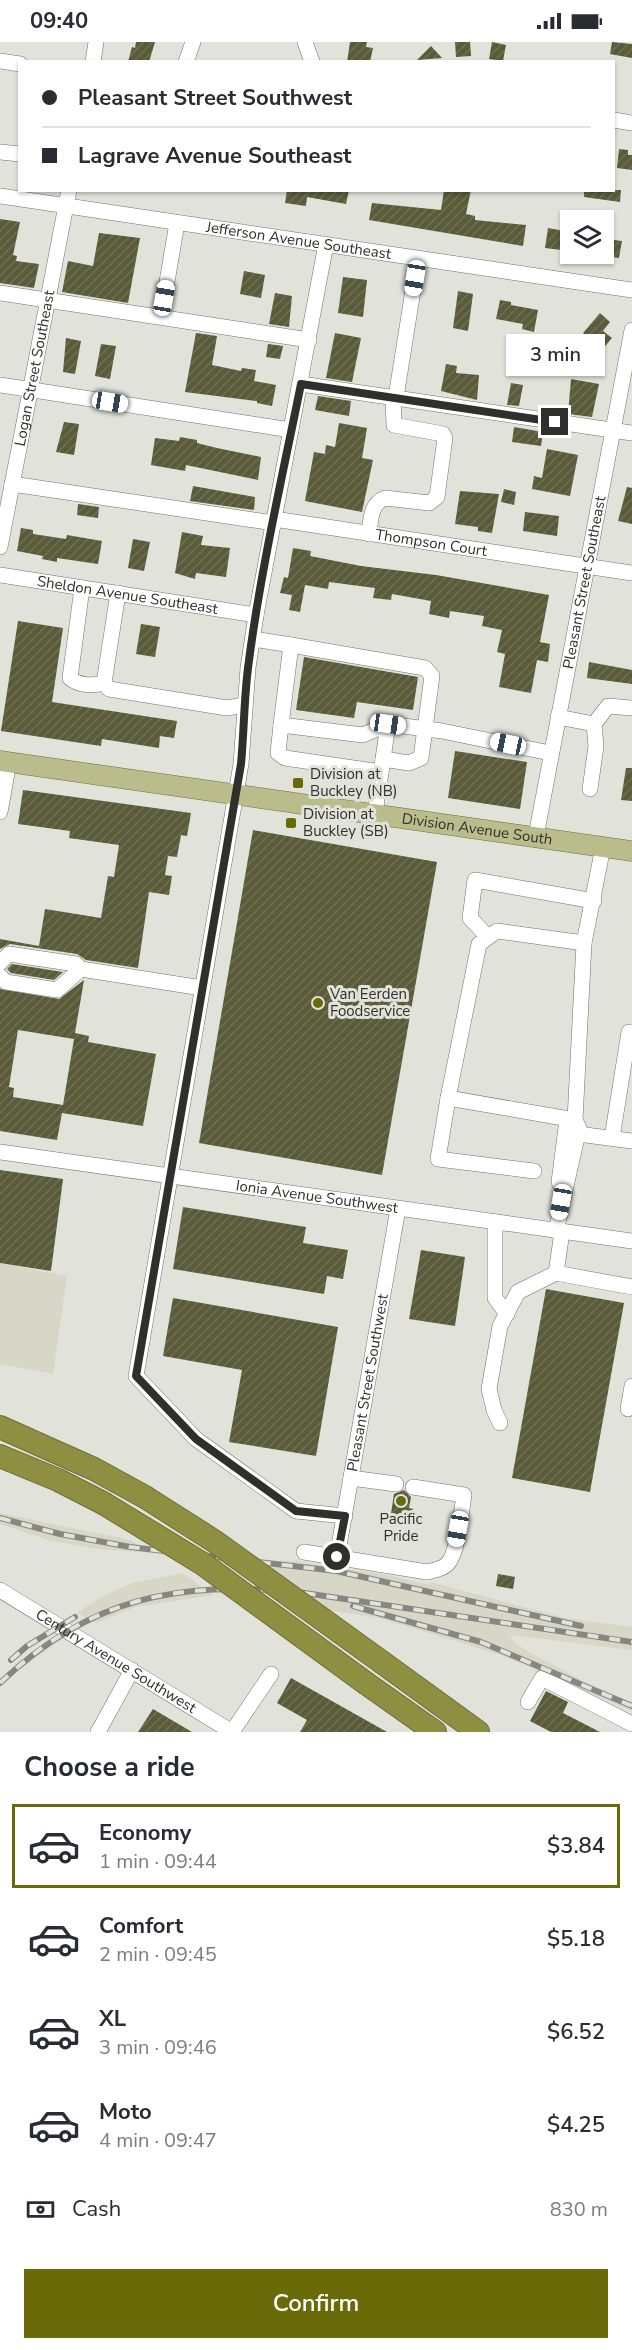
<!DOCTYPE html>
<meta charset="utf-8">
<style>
:root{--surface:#fff;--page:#f7f7f7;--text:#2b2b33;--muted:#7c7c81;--line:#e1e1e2;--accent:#6a6a08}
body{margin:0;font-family:"Nunito Sans",sans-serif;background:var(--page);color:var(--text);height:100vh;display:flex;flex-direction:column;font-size:22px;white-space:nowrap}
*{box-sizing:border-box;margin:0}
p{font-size:20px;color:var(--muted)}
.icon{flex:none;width:33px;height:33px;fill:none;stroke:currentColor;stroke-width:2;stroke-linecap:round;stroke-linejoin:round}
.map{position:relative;height:1690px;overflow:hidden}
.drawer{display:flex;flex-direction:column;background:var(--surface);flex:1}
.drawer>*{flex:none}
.guide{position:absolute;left:18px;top:18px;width:597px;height:132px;border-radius:0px;box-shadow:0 2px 4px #0004;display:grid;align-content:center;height:132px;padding:0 24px;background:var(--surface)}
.buttons{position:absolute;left:560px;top:168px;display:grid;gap:12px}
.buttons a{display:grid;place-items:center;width:54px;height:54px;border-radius:0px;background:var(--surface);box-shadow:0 2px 4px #0004;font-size:30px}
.end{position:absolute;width:27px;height:27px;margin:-14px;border:8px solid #2f302c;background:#fff;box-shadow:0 0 0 3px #fff}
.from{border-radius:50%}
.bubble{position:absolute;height:42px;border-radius:0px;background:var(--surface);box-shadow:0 2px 4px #0004;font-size:20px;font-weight:600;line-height:42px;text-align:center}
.car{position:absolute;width:18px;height:36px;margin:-18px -9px;border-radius:8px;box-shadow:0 0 4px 2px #0007;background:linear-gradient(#fff 24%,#345 0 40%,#fff 0 76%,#345 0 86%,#fff 0)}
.guide b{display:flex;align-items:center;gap:21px;height:57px;font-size:22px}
.guide b+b{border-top:2px solid var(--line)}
.guide i{width:15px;height:15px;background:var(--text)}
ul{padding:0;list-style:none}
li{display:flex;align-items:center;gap:18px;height:84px;margin:0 12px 9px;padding:0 12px;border:3px solid transparent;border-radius:0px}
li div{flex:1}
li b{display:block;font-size:22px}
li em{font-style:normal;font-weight:600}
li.on{border-color:var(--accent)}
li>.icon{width:54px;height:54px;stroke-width:1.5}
h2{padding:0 24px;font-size:27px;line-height:72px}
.pay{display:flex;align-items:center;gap:15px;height:66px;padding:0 24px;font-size:22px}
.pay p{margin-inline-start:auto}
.cta{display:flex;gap:12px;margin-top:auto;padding:12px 24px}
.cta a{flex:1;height:69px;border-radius:0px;background:var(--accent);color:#fff;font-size:24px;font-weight:600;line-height:69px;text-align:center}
.status{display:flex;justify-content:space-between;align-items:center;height:42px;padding:0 30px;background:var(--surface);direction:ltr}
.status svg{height:16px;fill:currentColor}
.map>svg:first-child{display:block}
.built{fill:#d6d7c7}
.building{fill:url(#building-hatch);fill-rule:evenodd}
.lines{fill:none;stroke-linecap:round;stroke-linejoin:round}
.minor-casing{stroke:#71726a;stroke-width:16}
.major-casing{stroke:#6d6e39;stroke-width:21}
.highway-casing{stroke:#6d6e39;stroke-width:24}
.minor{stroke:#fff;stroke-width:15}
.major{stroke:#bbbc8c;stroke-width:20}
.highway{stroke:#8e8f40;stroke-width:22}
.rail-casing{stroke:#868781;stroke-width:6}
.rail{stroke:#e1e2d9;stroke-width:4;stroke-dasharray:11;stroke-linecap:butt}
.highway-bridge-casing{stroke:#6d6e39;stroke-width:24;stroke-linecap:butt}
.highway-bridge{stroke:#8e8f40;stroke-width:22}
.route{stroke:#2f302c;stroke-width:8}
.poi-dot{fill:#6a6a08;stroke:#e1e2d9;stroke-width:2}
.labels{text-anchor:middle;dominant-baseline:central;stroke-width:6;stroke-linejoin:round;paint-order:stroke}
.street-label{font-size:15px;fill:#2f302c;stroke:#e1e2d9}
.poi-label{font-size:15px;fill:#2f302c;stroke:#e1e2d9;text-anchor:start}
</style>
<div class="status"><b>09:40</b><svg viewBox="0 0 49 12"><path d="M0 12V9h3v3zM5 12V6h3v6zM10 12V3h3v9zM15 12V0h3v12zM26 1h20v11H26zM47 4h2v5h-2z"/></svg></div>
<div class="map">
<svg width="632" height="1690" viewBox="0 0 632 1690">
<defs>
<pattern id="building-hatch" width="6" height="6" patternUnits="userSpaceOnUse" patternTransform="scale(1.5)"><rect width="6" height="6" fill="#5a5b39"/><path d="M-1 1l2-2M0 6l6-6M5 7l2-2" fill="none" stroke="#6f6f54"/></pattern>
</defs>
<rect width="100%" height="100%" fill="#e1e2d9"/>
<path class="built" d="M0 1221 67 1234 53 1332 0 1322Z
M0 1471 130 1498 152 1511 97 1507 48 1498 0 1482Z
M260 1519H296L387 1533 430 1543 431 1540 565 1576 632 1585V1608L510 1593 514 1600 529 1610 598 1647 632 1660V1669L501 1613 376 1575 330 1569Z
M183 1531 213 1553 135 1565 96 1581 77 1571 103 1554 132 1541Z"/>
<path class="building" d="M136 0H155L149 20H128L132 5 135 6Z
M350 0H367L366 5 373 6 370 20H347Z
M455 0H470L471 14 456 15Z
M492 0 506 3 503 19 489 17Z
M612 0 632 2V16L610 12Z
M431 4 442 16 417 18Z
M619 107 628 108V113H632V128L617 126Z
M287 148H349L346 162 307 155 306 164 285 161Z
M444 148H471L466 172 475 174V178L526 183 523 204 369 178 372 161 441 168Z
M584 148H621L620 160 584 155Z
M0 177 20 180 13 213 17 214 16 219 39 222 34 246 0 241Z
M548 186 570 190V209L545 206Z
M99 191 140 196 128 261 62 250 68 219 93 224Z
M607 197 622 199 619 216 605 214Z
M244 229 265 233 261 256 240 252Z
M343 235 367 238 363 275 338 271Z
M458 249 473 252 468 289 453 286Z
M275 251 292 254 289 285 269 282Z
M500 258 511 260V263L538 268 534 290 522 287 523 282 496 277Z
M600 271 610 280 603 289 612 296 602 308 583 291Z
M196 291 217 294 212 323 241 329 242 326 256 328 254 339 276 343 272 364 257 361V359L185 350Z
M335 291 361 296 352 340 326 336Z
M66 296 81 299 75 332 63 330Z
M101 302 116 304 110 337 95 334Z
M268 302 283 304 280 317 266 315Z
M446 322 457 324 456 331 479 333 477 358 441 349Z
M571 337 599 342 592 375 568 372Z
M511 341 523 343 519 364 507 363Z
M318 354 351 359 349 374 315 368Z
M64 380 79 382 74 413 56 410Z
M339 381 367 386 362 416 373 418 362 470 305 459 314 410 325 412 326 403 335 405Z
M514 385 543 390 541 404 512 400Z
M180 395 197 398V401L217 406 261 415 258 438 186 423 185 429 151 423 155 396 179 399Z
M547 407 578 413 570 454 532 447 534 434 542 436Z
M193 444 255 455 254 468 190 459Z
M627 445 632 446V482L618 479Z
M504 447 516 450 514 463 501 460Z
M460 449 499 452 492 491 478 489V485L455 482Z
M78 462 99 465 98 476 77 473Z
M525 470 559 474 557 494 523 489Z
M21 486 33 488V492L66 497 67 493 102 499 98 522 57 516V520L42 517 43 514 17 509Z
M182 490 203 494 201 503 230 506 226 535 196 531 195 537 175 531Z
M133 497 150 500 144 529 128 526Z
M293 506 311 509 310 514 361 524 436 533 549 553 540 600 550 602 548 620 537 618 531 651 499 645 505 612 497 610 502 588 482 584 484 574 450 569 449 576 429 572 431 559 392 552 391 558 373 556 375 546 329 540 328 547 305 543 300 570 289 568 292 553 280 551 284 535 288 536Z
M18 579 63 586 52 660 177 679 174 696 160 694 159 706 102 697 101 704 1 689Z
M141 582 160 585 155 615 136 612Z
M304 615 418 635 413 668 357 660 354 676 296 668Z
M589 620 632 628V642L587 636Z
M455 709 527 720 520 767 448 756Z
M626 726H632V759L621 758Z
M23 748 191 771 187 794 181 793 177 815 168 814 165 833 172 834 169 853 149 850 138 926 86 918 77 912 10 902 0 907V897L39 904 45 867 101 876 108 834 114 835 119 803 69 796 70 789 18 782Z
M253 788 437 820 382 1133 199 1101Z
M12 922 63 930 54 938 11 931 7 927Z
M84 938 75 991 89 994 88 1000 156 1012 143 1084 62 1071 57 1098 0 1089V947L59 957ZM18 988 74 997 63 1063 13 1055 14 1046 9 1045Z
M0 1128 63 1137 51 1229 0 1221Z
M183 1165 306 1185 303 1201 348 1208 343 1237 327 1234 324 1252 173 1227Z
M421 1208 465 1215 455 1284 409 1277Z
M546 1247 624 1261 590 1450 512 1436Z
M173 1256 338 1285 316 1414 229 1400 242 1328 163 1314Z
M404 1448 411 1455 409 1466 413 1467 411 1482 390 1478 394 1452Z
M498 1532 515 1535 513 1547 496 1544Z
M291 1636 387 1690H300L307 1678 277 1661Z
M546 1649 568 1660 563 1671 600 1690H551L530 1679Z
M153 1667 192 1690H138Z"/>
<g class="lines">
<defs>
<g id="minor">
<path d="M305 0 312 20"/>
<path d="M0 19 20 22"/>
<path d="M93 20 96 0"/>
<path d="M186 20 193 0"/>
<path d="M614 78 632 81"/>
<path d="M0 110 20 112"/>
<path id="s1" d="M0 154 632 248"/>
<path d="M326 202 256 573 248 626 241 722 136 1334 196 1397 296 1469 345 1474"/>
<path d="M0 251 309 298"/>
<path d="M161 275 177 181"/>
<path d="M301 342 632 391"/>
<path d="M0 343 291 388"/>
<path d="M396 355 418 217"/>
<path d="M12 442 274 481"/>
<path id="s2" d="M274 477 632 531"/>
<path d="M369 492C371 478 370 462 385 456L429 461 437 455 445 396 443 392 394 383 393 355"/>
<path id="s3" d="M0 505 69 148"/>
<path id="s4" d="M0 533 256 573"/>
<path d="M82 546 70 636C79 644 93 644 104 641"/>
<path d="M118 551 104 641 109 647 227 666 245 663"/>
<path d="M253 597 291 603 281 683 363 693 388 682 442 689 550 711"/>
<path d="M291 603 425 626 432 634 421 716 409 721 383 717 375 771"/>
<path d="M558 675 594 682 608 664 632 666"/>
<path d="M281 683 278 711 285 716 381 730"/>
<path d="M383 717 388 682"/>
<path d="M590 747 596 704 594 682"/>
<path d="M0 770 9 720"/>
<path id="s5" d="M536 794 632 288"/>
<path d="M497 889 584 901 575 1078 448 1056 479 902Z"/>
<path d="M488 895 470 876 475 838 594 859"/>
<path d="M584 901 603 805"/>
<path d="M0 921 9 912 76 922 81 927"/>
<path d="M81 927 202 946"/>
<path d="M0 934 6 940 57 948 81 927"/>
<path d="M448 1056 438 1117 534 1129"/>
<path d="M578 1092 632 1099"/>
<path d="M612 1096 629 990H632"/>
<path id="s6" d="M0 1110 632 1199"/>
<path d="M495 1180V1256L507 1272"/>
<path d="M556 1189 579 1086 575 1078 566 1086 559 1140 563 1146"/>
<path d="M562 1190 556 1231 632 1245"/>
<path d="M628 1367 632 1344"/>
<path d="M500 1381 494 1368 489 1347 500 1284 518 1250 556 1231"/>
<path d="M351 1436 396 1442"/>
<path d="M304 1510 427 1530C435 1528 444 1527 449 1520 459 1506 461 1470 464 1453L413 1445"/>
<path id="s7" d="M337 1515 398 1167"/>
<path id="s8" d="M0 1548 232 1690"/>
<path d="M528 1660 542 1636 632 1682"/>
<path d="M98 1690 132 1628"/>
<path d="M232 1690 271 1632"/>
</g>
<g id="major">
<path id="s9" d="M0 719 632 809"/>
</g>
<path id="highway" d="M0 1385 94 1427 145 1455
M0 1414 58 1438 103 1461
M383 1621 478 1690
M367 1642 435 1690"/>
</defs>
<use href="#minor" class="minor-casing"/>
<use href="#major" class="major-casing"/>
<use href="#highway" class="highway-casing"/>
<use href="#minor" class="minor"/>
<use href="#major" class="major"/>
<use href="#highway" class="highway"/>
<defs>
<path id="rail" d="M0 1476 60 1492 130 1505 336 1529 581 1584
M353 1564 481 1600 632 1664
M11 1618 27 1604 75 1575
M0 1641C91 1555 177 1539 298 1550L632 1600"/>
</defs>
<use href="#rail" class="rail-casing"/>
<use href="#rail" class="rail"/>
<defs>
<path id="highway-bridge" d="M145 1455 214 1499 383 1621
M103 1461 203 1522 367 1642"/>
</defs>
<use href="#highway-bridge" class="highway-bridge-casing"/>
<use href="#highway-bridge" class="highway-bridge"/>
</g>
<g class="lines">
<path class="route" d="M337 1515 345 1474 296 1469 196 1397 136 1334 241 722C244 690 244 658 248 626 260 531 282 436 301 342L555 380"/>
</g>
<g class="poi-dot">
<rect x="292" y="735" width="12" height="12" rx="3"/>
<rect x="285" y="775" width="12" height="12" rx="3"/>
<circle cx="318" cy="961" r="6"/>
<circle cx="401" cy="1459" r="6"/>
</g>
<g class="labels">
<g class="street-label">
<text stroke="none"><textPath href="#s1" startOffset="302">Jefferson Avenue Southeast</textPath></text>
<text stroke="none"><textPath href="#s3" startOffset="182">Logan Street Southeast</textPath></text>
<text stroke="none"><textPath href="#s2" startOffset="159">Thompson Court</textPath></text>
<text stroke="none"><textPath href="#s5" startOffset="258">Pleasant Street Southeast</textPath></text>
<text stroke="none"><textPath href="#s4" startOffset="129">Sheldon Avenue Southeast</textPath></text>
<text stroke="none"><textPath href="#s9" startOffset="482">Division Avenue South</textPath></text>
<text stroke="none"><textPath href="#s6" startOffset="320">Ionia Avenue Southwest</textPath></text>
<text stroke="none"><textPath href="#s7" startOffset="177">Pleasant Street Southwest</textPath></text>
<text stroke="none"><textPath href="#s8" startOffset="136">Century Avenue Southwest</textPath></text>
</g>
<g class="poi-label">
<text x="310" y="732">Division at<tspan x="310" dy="17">Buckley (NB)</tspan></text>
<text x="303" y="772">Division at<tspan x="303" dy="17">Buckley (SB)</tspan></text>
<text x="330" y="952">Van Eerden<tspan x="330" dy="17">Foodservice</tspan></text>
<text x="401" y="1477" text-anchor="middle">Pacific<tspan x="401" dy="17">Pride</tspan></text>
</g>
</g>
</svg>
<div class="buttons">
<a><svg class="icon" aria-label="layers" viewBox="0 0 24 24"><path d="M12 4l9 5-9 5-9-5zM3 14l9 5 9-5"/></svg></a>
</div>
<i class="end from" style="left:337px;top:1515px"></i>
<i class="end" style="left:555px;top:380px"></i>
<div class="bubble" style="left:506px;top:292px;width:99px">3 min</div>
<i class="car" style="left:415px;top:236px;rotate:189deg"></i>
<i class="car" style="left:164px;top:256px;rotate:10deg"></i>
<i class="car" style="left:110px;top:360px;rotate:99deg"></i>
<i class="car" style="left:388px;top:682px;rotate:98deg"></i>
<i class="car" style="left:508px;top:702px;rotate:282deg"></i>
<i class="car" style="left:561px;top:1160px;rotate:190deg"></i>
<i class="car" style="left:458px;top:1487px;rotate:190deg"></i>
<div class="guide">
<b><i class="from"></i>Pleasant Street Southwest</b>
<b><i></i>Lagrave Avenue Southeast</b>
</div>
</div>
<section class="drawer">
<h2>Choose a ride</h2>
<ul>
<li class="on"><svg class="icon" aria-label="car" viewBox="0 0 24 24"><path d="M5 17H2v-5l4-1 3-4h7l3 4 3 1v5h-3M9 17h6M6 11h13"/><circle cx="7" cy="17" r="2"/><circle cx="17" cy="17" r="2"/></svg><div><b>Economy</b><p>1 min · 09:44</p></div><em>$3.84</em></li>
<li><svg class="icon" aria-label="car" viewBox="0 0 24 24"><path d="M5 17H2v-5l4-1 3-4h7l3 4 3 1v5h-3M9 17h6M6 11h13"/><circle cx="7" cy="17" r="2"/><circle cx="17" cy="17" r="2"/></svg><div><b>Comfort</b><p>2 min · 09:45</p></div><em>$5.18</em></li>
<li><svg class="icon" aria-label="car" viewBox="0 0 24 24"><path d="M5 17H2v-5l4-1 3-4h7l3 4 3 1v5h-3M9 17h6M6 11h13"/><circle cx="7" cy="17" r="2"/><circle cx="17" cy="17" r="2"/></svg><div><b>XL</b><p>3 min · 09:46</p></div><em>$6.52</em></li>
<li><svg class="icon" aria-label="car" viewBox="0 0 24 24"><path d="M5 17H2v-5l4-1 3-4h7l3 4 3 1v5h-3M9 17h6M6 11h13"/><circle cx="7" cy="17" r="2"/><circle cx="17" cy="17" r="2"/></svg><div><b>Moto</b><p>4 min · 09:47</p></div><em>$4.25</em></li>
</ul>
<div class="pay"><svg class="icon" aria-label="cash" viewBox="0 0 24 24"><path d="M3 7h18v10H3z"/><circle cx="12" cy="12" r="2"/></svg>Cash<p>830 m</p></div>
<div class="cta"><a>Confirm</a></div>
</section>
